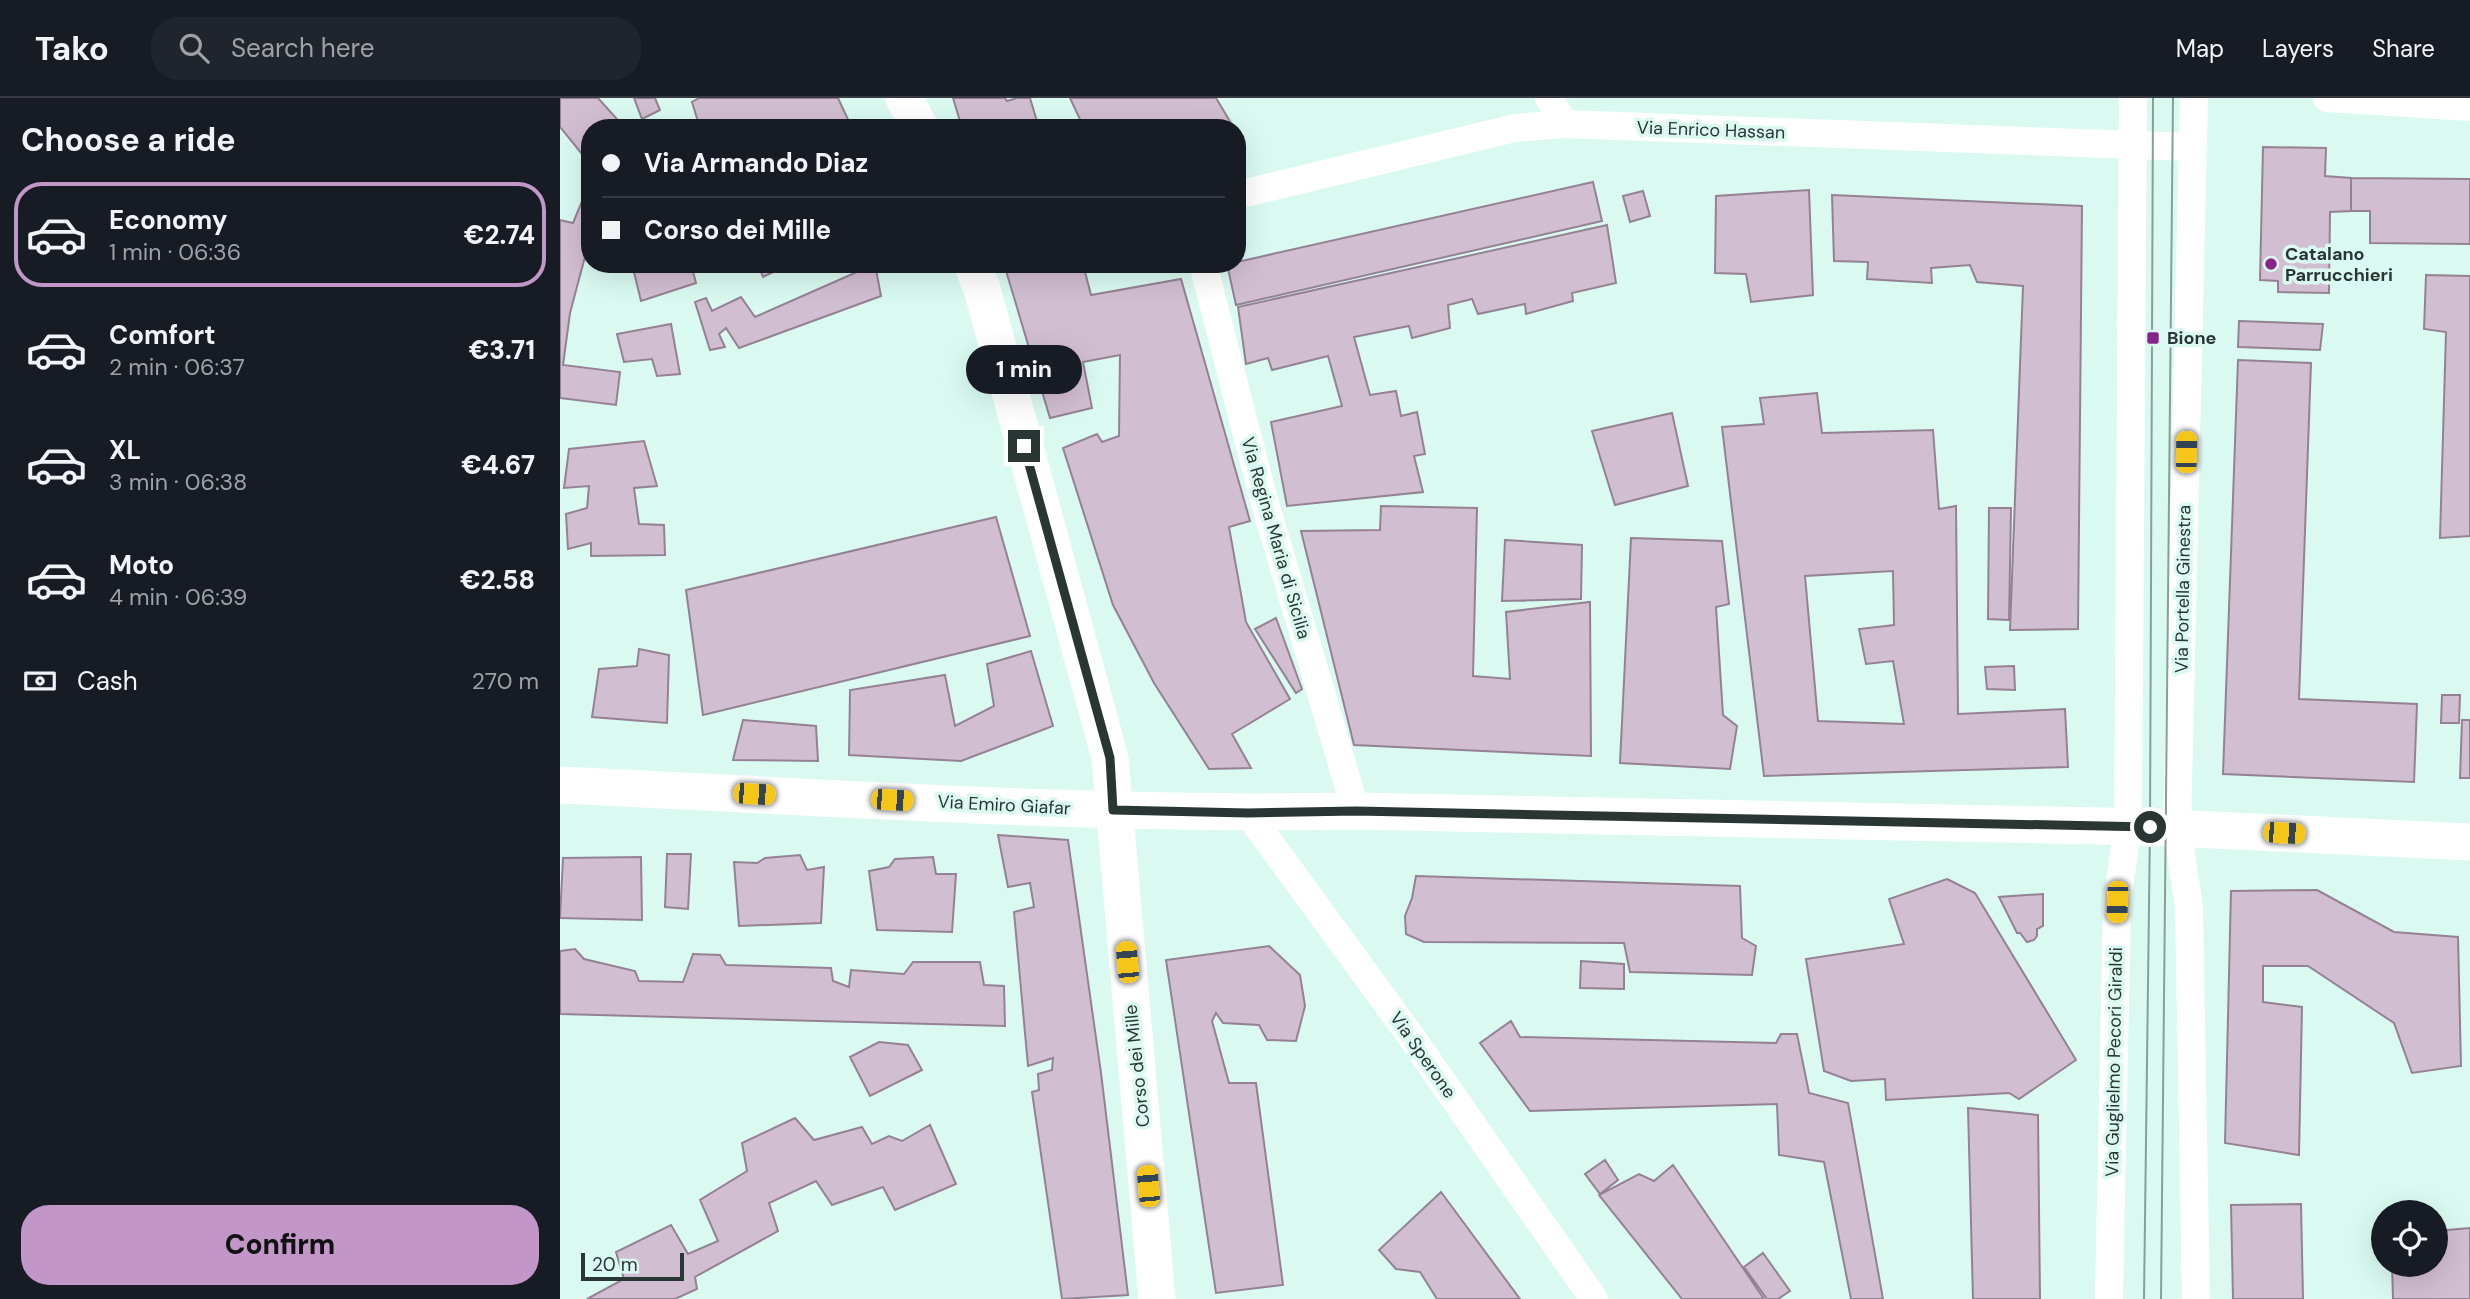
<!DOCTYPE html>
<meta charset="utf-8">
<style>
:root{--surface:#171b24;--page:#20242c;--text:#f1f3f6;--muted:#9ea1a6;--line:#363941;--accent:#c296c6}
body{margin:0;font-family:"DM Sans",sans-serif;background:var(--page);color:var(--text);height:100vh;display:flex;flex-direction:column;font-size:26px;white-space:nowrap}
*{box-sizing:border-box;margin:0}
p{font-size:23px;color:var(--muted)}
.icon{flex:none;width:38px;height:38px;fill:none;stroke:currentColor;stroke-width:2;stroke-linecap:round;stroke-linejoin:round}
.map{position:relative;flex:1;overflow:hidden}
.sheet{display:flex;flex-direction:column;background:var(--surface);width:560px}
.sheet>*{flex:none}
.banner{position:absolute;left:21px;top:21px;width:665px;height:154px;border-radius:28px;box-shadow:0 7px 28px #0002;display:grid;align-content:center;height:154px;padding:0 21px;background:var(--surface)}
.buttons{position:absolute;left:1811px;top:1102px;display:grid;gap:14px}
.buttons a{display:grid;place-items:center;width:77px;height:77px;border-radius:50%;background:var(--surface);box-shadow:0 7px 28px #0002;font-size:35px}
.scale{position:absolute;left:21px;bottom:18px;width:103px;box-sizing:border-box;padding-left:7px;border:4px solid #2a3633;border-top:0;font-size:19px;line-height:24px;white-space:nowrap;color:#2a3633;-webkit-text-stroke:5px #dafaf1;paint-order:stroke}
.end{position:absolute;width:32px;height:32px;margin:-16px;border:9px solid #2a3633;background:#fff;box-shadow:0 0 0 4px #fff}
.from{border-radius:50%}
.bubble{position:absolute;height:49px;border-radius:24px;background:var(--surface);box-shadow:0 7px 28px #0002;font-size:23px;font-weight:800;line-height:49px;text-align:center}
.car{position:absolute;width:21px;height:42px;margin:-21px -10px;border-radius:9px;box-shadow:0 0 5px 2px #0007;background:linear-gradient(#f5c518 24%,#345 0 40%,#f5c518 0 76%,#345 0 86%,#f5c518 0)}
.banner b{display:flex;align-items:center;gap:24px;height:66px;font-size:26px}
.banner b+b{border-top:2px solid var(--line)}
.banner i{width:18px;height:18px;background:var(--text)}
ul{padding:0;list-style:none}
li{display:flex;align-items:center;gap:21px;height:105px;margin:0 14px 10px;padding:0 7px;border:4px solid transparent;border-radius:28px}
li div{flex:1}
li b{display:block;font-size:26px}
li em{font-style:normal;font-weight:800}
li.selected{border-color:var(--accent)}
li>.icon{width:63px;height:63px;stroke-width:1.5}
h2{padding:0 21px;font-size:32px;line-height:84px}
.pay{display:flex;align-items:center;gap:18px;height:77px;padding:0 21px;font-size:26px}
.pay p{margin-inline-start:auto}
.primary-button{display:flex;gap:14px;margin-top:auto;padding:14px 21px}
.primary-button a{flex:1;height:80px;border-radius:28px;background:var(--accent);color:#111;font-size:28px;font-weight:800;line-height:80px;text-align:center}
header{display:flex;align-items:center;gap:42px;box-sizing:border-box;height:98px;padding:0 35px;background:var(--surface);border-bottom:2px solid var(--line)}
header strong{font-size:33px}
nav{display:flex;gap:38px;margin-inline-start:auto;font-size:24px}
.search{width:490px;height:63px;background:var(--page);display:flex;align-items:center;gap:18px;box-sizing:border-box;padding:0 24px;border-radius:28px;color:var(--muted);font-size:26px}
main{display:flex;flex:1;min-height:0}
.map>svg:first-child{display:block}
.building{fill:#d2bed1;stroke:#948294;stroke-width:2;fill-rule:evenodd}
.lines{fill:none;stroke-linecap:round;stroke-linejoin:round}
.minor{stroke:#fff;stroke-width:28}
.tertiary{stroke:#fff;stroke-width:37}
.tram{stroke:#889e98;stroke-width:2}
.route{stroke:#2a3633;stroke-width:9}
.poi-dot{fill:#89248c;stroke:#dafaf1;stroke-width:2.5}
.labels{text-anchor:middle;dominant-baseline:central;stroke-width:7;stroke-linejoin:round;paint-order:stroke}
.street-label{font-size:18px;fill:#2a3633;stroke:#dafaf1}
.poi-label{font-size:18px;font-weight:bold;fill:#2a3633;stroke:#dafaf1;text-anchor:start}
</style>
<header>
<strong>Tako</strong>
<div class="search"><svg class="icon" aria-label="search" viewBox="0 0 24 24"><circle cx="10" cy="10" r="6"/><path d="M15 15l6 6"/></svg>Search here</div>
<nav><a>Map</a><a>Layers</a><a>Share</a></nav>
</header>
<main>
<section class="sheet">
<h2>Choose a ride</h2>
<ul>
<li class="selected"><svg class="icon" aria-label="car" viewBox="0 0 24 24"><path d="M5 17H2v-5l4-1 3-4h7l3 4 3 1v5h-3M9 17h6M6 11h13"/><circle cx="7" cy="17" r="2"/><circle cx="17" cy="17" r="2"/></svg><div><b>Economy</b><p>1 min · 06:36</p></div><em>€2.74</em></li>
<li><svg class="icon" aria-label="car" viewBox="0 0 24 24"><path d="M5 17H2v-5l4-1 3-4h7l3 4 3 1v5h-3M9 17h6M6 11h13"/><circle cx="7" cy="17" r="2"/><circle cx="17" cy="17" r="2"/></svg><div><b>Comfort</b><p>2 min · 06:37</p></div><em>€3.71</em></li>
<li><svg class="icon" aria-label="car" viewBox="0 0 24 24"><path d="M5 17H2v-5l4-1 3-4h7l3 4 3 1v5h-3M9 17h6M6 11h13"/><circle cx="7" cy="17" r="2"/><circle cx="17" cy="17" r="2"/></svg><div><b>XL</b><p>3 min · 06:38</p></div><em>€4.67</em></li>
<li><svg class="icon" aria-label="car" viewBox="0 0 24 24"><path d="M5 17H2v-5l4-1 3-4h7l3 4 3 1v5h-3M9 17h6M6 11h13"/><circle cx="7" cy="17" r="2"/><circle cx="17" cy="17" r="2"/></svg><div><b>Moto</b><p>4 min · 06:39</p></div><em>€2.58</em></li>
</ul>
<div class="pay"><svg class="icon" aria-label="cash" viewBox="0 0 24 24"><path d="M3 7h18v10H3z"/><circle cx="12" cy="12" r="2"/></svg>Cash<p>270 m</p></div>
<div class="primary-button"><a>Confirm</a></div>
</section>
<div class="map">
<svg width="1910" height="1201" viewBox="0 0 1910 1201">
<rect width="100%" height="100%" fill="#dafaf1"/>
<path class="building" d="M0 0H38L65 30H30V66L0 29Z
M74 0H95L100 12 82 21Z
M139 0H278L292 30H210L207 23 192 30H140L132 4Z
M393 0H445L447 3 457 0H470L479 30H402Z
M510 0H656L674 30H524Z
M1703 49 1766 50 1765 78 1791 80V113L1770 114 1769 195 1718 194V183L1700 182Z
M1791 80 1910 81V146L1810 145V113H1791Z
M30 84V140L10 215 3 267 60 274 56 307 0 300V122L13 125Z
M1033 84 1042 123 676 207 667 166H677V164Z
M1249 92 1253 197 1191 204 1186 176 1155 175 1156 98Z
M1083 93 1090 118 1070 124 1063 98Z
M1272 97 1522 108 1518 531 1450 532 1463 188 1417 184 1410 167 1371 170 1372 185 1307 181 1308 164 1274 163Z
M1047 127 1056 185 1012 195 1013 203 966 216 965 206 918 216 912 201 888 207 890 230 852 240 849 228 794 239 810 297 836 293 841 318 857 314 865 356 854 358 863 394 727 408 711 324 782 308 768 258 712 272 708 260 686 266 678 209Z
M72 166H131L136 185 81 203Z
M198 166H230L203 179Z
M258 166H287L270 173Z
M315 166 321 198 179 250 166 230 159 236 165 249 150 252 135 204 146 200 152 213 181 199 195 219Z
M444 166H523L531 197 621 181 690 423 669 429 686 524 730 601 672 636 691 670 649 671 594 585 553 507 503 350 537 336 542 344 559 338 560 257 523 264 532 310 490 320Z
M1866 177 1910 178V438L1880 440 1886 234 1864 231Z
M1679 223 1763 226 1760 252 1678 249Z
M111 226 120 276 97 278 92 261 64 264 57 236Z
M1678 262 1751 265 1739 601 1857 606 1854 684 1663 676Z
M1257 295 1262 335 1373 332 1379 411 1396 408 1398 616 1505 611 1508 669 1204 678 1162 329 1204 326 1200 300ZM1333 473 1334 527 1299 531 1306 566 1333 563 1344 626 1258 623 1245 478Z
M1112 315 1128 388 1055 407 1032 333Z
M84 343 97 388 74 390 79 426 104 427 105 457 31 458V445L8 451 6 416 27 410 29 388 4 390 9 351Z
M821 408 917 410 913 578 950 581 946 514 1030 504 1031 658 794 647 741 433 820 432Z
M1429 410H1451L1449 522 1428 521Z
M436 419 470 538 143 617 126 492Z
M1071 440 1162 443 1169 506 1156 509 1163 617 1177 628 1170 671 1060 665Z
M945 442 1022 447 1021 501 942 503Z
M716 520 742 591 736 595 695 531Z
M79 551 109 557 107 625 32 619 39 571 77 568Z
M471 553 493 628 401 663 289 657 290 592 385 577 395 628 434 608 427 566Z
M1454 568 1455 592 1427 591 1425 569Z
M1882 597H1900L1899 625H1881Z
M183 622 256 628 258 663 173 662Z
M1902 622H1910V680H1900Z
M438 737 508 742 541 975 568 1197 502 1201 472 994 479 992 478 976 492 972 493 960 468 968 454 814 474 809 470 785 448 789Z
M107 756H131L128 811 105 809Z
M240 757 247 772 264 769 261 825 179 828 174 764 197 765 205 760Z
M81 759 82 822 0 820 3 760Z
M373 759 376 776H396L392 834 317 832 309 773 329 769 335 761Z
M856 778 1180 788 1182 840 1196 848 1192 877 1070 874 1064 845 864 844 846 836 845 818 852 800Z
M1387 781 1415 795 1516 962 1459 1001 1449 995 1326 1002 1325 981 1291 983 1264 973 1246 861 1344 846 1329 801Z
M1757 792 1834 834 1898 839 1901 968 1852 975 1834 925 1748 868H1703V904L1742 909 1739 1057 1665 1045 1671 793Z
M1483 796V828L1477 831V838L1474 842 1467 844 1460 835H1457L1439 799Z
M709 848 740 877 745 908 736 943 707 942 699 927 663 925 656 915 652 923 669 985H696L723 1187 656 1195 606 862Z
M15 851 24 861 75 873 79 883 123 884 133 856 160 857 166 867 271 870 273 883 289 889 291 872 344 876 353 864H420L424 887 444 888 445 928 0 916V853Z
M1021 863 1064 866V891L1020 890Z
M951 923 960 939 1216 945 1221 936H1237L1249 995 1288 1005 1323 1201H1291L1264 1064 1219 1057 1217 1006 970 1013 920 945Z
M319 944 348 947 362 972 310 998 290 959Z
M1408 1010 1478 1017 1480 1201H1413Z
M235 1020 254 1042 302 1029 312 1046 329 1038 342 1043 370 1027 396 1086 335 1112 323 1089 272 1107 256 1083 209 1105 218 1133 135 1179 137 1191 115 1201H27L64 1181 56 1154 111 1127 128 1156 158 1143 140 1102 187 1073 182 1045Z
M1045 1062 1058 1082 1040 1096 1025 1076Z
M1113 1067 1204 1201H1122L1039 1097 1079 1076 1094 1083Z
M881 1094 960 1201H877L860 1174 836 1171 819 1152Z
M1741 1106 1743 1201H1673L1671 1107Z
M1910 1130V1201H1833L1832 1167H1876V1133Z
M1203 1155 1230 1193 1218 1201H1207L1184 1169Z"/>
<g class="lines">
<path class="minor" d="M989 0 1004 26
M1634 0 1617 730 1629 809 1636 1201
M1767 0 1910 9
M677 97 955 30 1004 26 1632 49
M643 166 704 402 796 713
M688 715 847 933 1034 1201
M1549 1201 1557 804 1568 728 1573 0"/>
<path class="tertiary" d="M344 0 360 30
M412 166 422 191 550 660 597 1201
M0 687C265 699 531 718 796 713L1590 729 1910 744"/>
<path class="tram" d="M1584 1201 1590 729 1593 0
M1601 1201 1613 0"/>
</g>
<g class="lines">
<path class="route" d="M464 348 550 660 553 712 688 715 796 713 1590 729"/>
</g>
<g class="poi-dot">
<circle cx="1711" cy="166" r="7"/>
<rect x="1586" y="233" width="14" height="14" rx="3.5"/>
</g>
<g class="labels">
<g class="street-label">
<text transform="translate(1151 32) rotate(2)">Via Enrico Hassan</text>
<text transform="translate(716 440) rotate(74)">Via Regina Maria di Sicilia</text>
<text transform="translate(1623 491) rotate(-89)">Via Portella Ginestra</text>
<text transform="translate(444 707) rotate(3)">Via Emiro Giafar</text>
<text transform="translate(863 957) rotate(55)">Via Sperone</text>
<text transform="translate(1554 964) rotate(-89)">Via Guglielmo Pecori Giraldi</text>
<text transform="translate(577 968) rotate(-96)">Corso dei Mille</text>
</g>
<g class="poi-label">
<text x="1725" y="156">Catalano<tspan x="1725" dy="21">Parrucchieri</tspan></text>
<text x="1607" y="240">Bione</text>
</g>
</g>
</svg>
<div class="buttons">
<a><svg class="icon" aria-label="locate" viewBox="0 0 24 24"><circle cx="12" cy="12" r="6"/><path d="M12 2v4M12 18v4M2 12h4M18 12h4"/></svg></a>
</div>
<div class="scale">20 m</div>
<i class="end from" style="left:1590px;top:729px"></i>
<i class="end" style="left:464px;top:348px"></i>
<div class="bubble" style="left:406px;top:247px;width:116px">1 min</div>
<i class="car" style="left:1626px;top:354px;rotate:1deg"></i>
<i class="car" style="left:194px;top:696px;rotate:93deg"></i>
<i class="car" style="left:332px;top:702px;rotate:93deg"></i>
<i class="car" style="left:1724px;top:735px;rotate:93deg"></i>
<i class="car" style="left:1557px;top:804px;rotate:182deg"></i>
<i class="car" style="left:567px;top:864px;rotate:355deg"></i>
<i class="car" style="left:588px;top:1088px;rotate:355deg"></i>
<div class="banner">
<b><i class="from"></i>Via Armando Diaz</b>
<b><i></i>Corso dei Mille</b>
</div>
</div>
</main>
